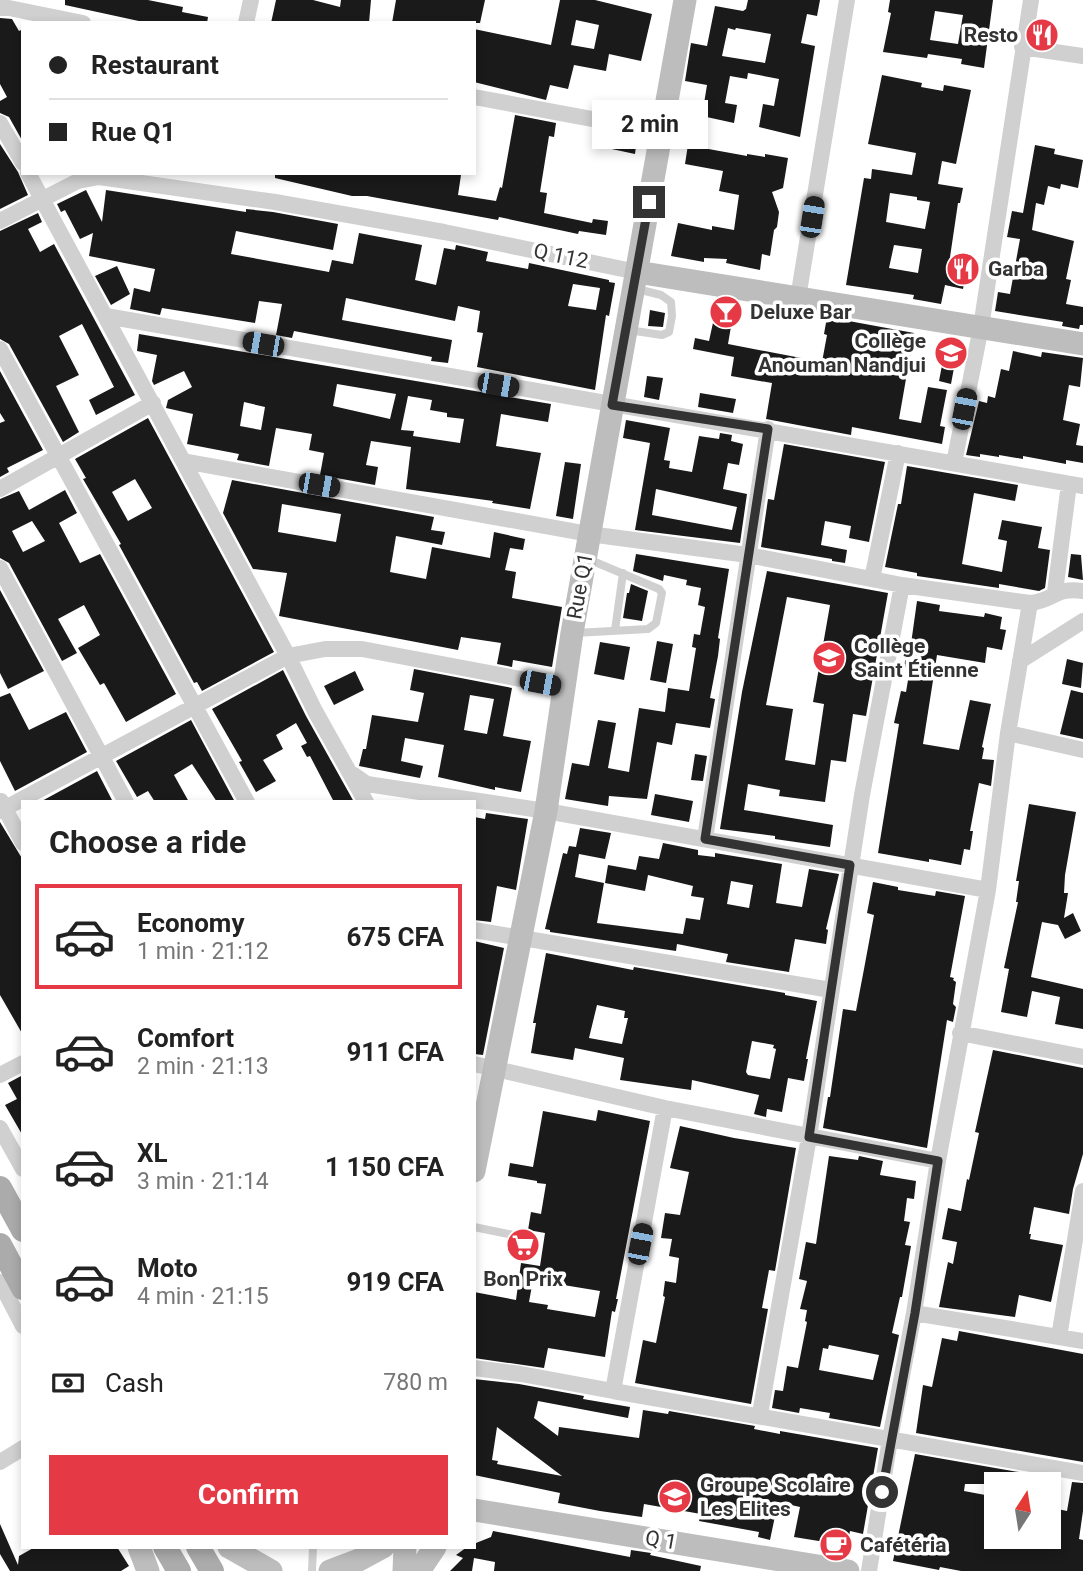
<!DOCTYPE html>
<meta charset="utf-8">
<style>
:root{--surface:#fff;--page:#f6f6f6;--text:#222;--muted:#767676;--line:#e0e0e0;--accent:#e63946}
body{margin:0;font-family:Roboto,sans-serif;background:var(--page);color:var(--text);height:100vh;display:flex;flex-direction:column;font-size:26px;white-space:nowrap}
*{box-sizing:border-box;margin:0}
p{font-size:23px;color:var(--muted)}
.icon{flex:none;width:38px;height:38px;fill:none;stroke:currentColor;stroke-width:2;stroke-linecap:round;stroke-linejoin:round}
.map{position:relative;flex:1;overflow:hidden}
.drawer{position:absolute;left:21px;top:800px;width:455px;height:749px;display:flex;flex-direction:column;background:var(--surface);border-radius:0px;box-shadow:0 4px 10px #0003}
.drawer>*{flex:none}
.banner{position:absolute;left:21px;top:21px;width:455px;height:154px;border-radius:0px;box-shadow:0 4px 10px #0003;display:grid;align-content:center;height:154px;padding:0 28px;background:var(--surface)}
.needle{width:46px;rotate:12deg}
.buttons{position:absolute;left:984px;top:1472px;display:grid;gap:14px}
.buttons a{display:grid;place-items:center;width:77px;height:77px;border-radius:0px;background:var(--surface);box-shadow:0 4px 10px #0003;font-size:35px}
.end{position:absolute;width:32px;height:32px;margin:-16px;border:9px solid #333;background:#fff;box-shadow:0 0 0 4px #fff}
.from{border-radius:50%}
.bubble{position:absolute;height:49px;border-radius:0px;background:var(--surface);box-shadow:0 4px 10px #0003;font-size:23px;font-weight:700;line-height:49px;text-align:center}
.car{position:absolute;width:21px;height:42px;margin:-21px -10px;border-radius:9px;box-shadow:0 0 5px 2px #0007;background:linear-gradient(#222 24%,#8ab4d8 0 40%,#222 0 76%,#8ab4d8 0 86%,#222 0)}
.banner b{display:flex;align-items:center;gap:24px;height:66px;font-size:26px}
.banner b+b{border-top:2px solid var(--line)}
.banner i{width:18px;height:18px;background:var(--text)}
ul{padding:0;list-style:none}
li{display:flex;align-items:center;gap:21px;height:105px;margin:0 14px 10px;padding:0 14px;border:4px solid transparent;border-radius:0px}
li div{flex:1}
li b{display:block;font-size:26px}
li em{font-style:normal;font-weight:700}
li.current{border-color:var(--accent)}
li>.icon{width:63px;height:63px;stroke-width:1.5}
h2{padding:0 28px;font-size:32px;line-height:84px}
.pay{display:flex;align-items:center;gap:18px;height:77px;padding:0 28px;font-size:26px}
.pay p{margin-inline-start:auto}
.action{display:flex;gap:14px;margin-top:auto;padding:14px 28px}
.action a{flex:1;height:80px;border-radius:0px;background:var(--accent);color:#fff;font-size:28px;font-weight:700;line-height:80px;text-align:center}
.map>svg:first-child{display:block}
.building{fill:#1a1a1a;fill-rule:evenodd}
.lines{fill:none;stroke-linecap:round;stroke-linejoin:round}
.lane{stroke:#d0d0d0;stroke-width:8}
.street{stroke:#d0d0d0;stroke-width:16}
.secondary{stroke:#bdbdbd;stroke-width:23}
.primary{stroke:#ababab;stroke-width:24}
.route{stroke:#333;stroke-width:9}
.labels{text-anchor:middle;dominant-baseline:central;stroke-width:7;stroke-linejoin:round;paint-order:stroke}
.poi-label{font-size:21px;font-weight:bold;fill:#333;stroke:#fff;text-anchor:start}
.street-label{font-size:21px;fill:#333;stroke:#fff}
</style>
<div class="map">
<svg width="1083" height="1571" viewBox="0 0 1083 1571">
<rect width="100%" height="100%" fill="#fff"/>
<path class="building" d="M65 0H148L183 7 182 12 208 17 207 23H148L65 5Z
M276 0H313L340 7 341 0H371L369 23H271Z
M396 0H485L480 23H392Z
M560 0H595L652 14 641 61 609 54 606 71 574 65 568 89 550 85 546 100 474 82V29L551 45ZM576 20 599 25 594 49 571 45Z
M748 0H820L817 16 807 14 801 43 815 46 800 137 759 127 763 104 774 106 779 79 748 73 747 79 730 76 725 103 737 105 734 123 702 116 707 85 685 81 691 43 707 46 715 6 743 11 746 9ZM728 28 735 30 736 28 771 34 765 63 722 56Z
M890 0H993L984 68 961 64 962 59 928 54 927 58 883 52 891 13 888 12ZM935 11 963 15 958 44 930 40Z
M0 18 12 19 19 31 23 29V142L9 117 0 113V101L7 97 0 84Z
M882 75 922 83 921 87 943 91 944 85 971 90 956 164 942 161 938 184 963 188 960 203H958L949 264 967 267 963 289 945 285 941 304 913 299 914 295 846 285 864 178 871 179 872 169 912 175 916 153 868 144ZM890 193 917 197V200L930 202 925 229 886 222ZM894 245 922 249 918 273 889 268Z
M515 115 556 123 554 137 549 136 540 192 547 193 544 213 592 223 593 219 608 221 606 235 579 231 578 234 499 217 498 220 367 196H352L275 178V173H450L461 175 458 195 496 201 500 187 502 188Z
M596 130 637 138 635 154 593 145Z
M689 138 705 140 703 148 747 156V154L765 157V154L788 158 783 188 772 192 779 212 777 227 774 230 770 256 762 254 760 270 726 263 727 259 704 258V262L671 256 678 223 712 230V226L734 230 739 195 719 191 723 171 685 164Z
M0 144 18 172 28 195 0 209Z
M1035 145 1055 149 1054 154 1083 160 1078 188 1061 184 1060 189 1048 186 1044 205 1036 203 1032 230 1074 241 1066 279 1071 280 1066 304 1083 307V325H1080L1079 329 1062 326 1063 322 995 311 998 292 1010 294 1020 239 1007 237 1012 211 1023 213Z
M86 190 102 222 106 190 246 212V209L273 212 338 224 333 250 236 231 231 254 329 272 332 260 353 264 359 233 422 245 415 280 436 285 444 248 455 250 456 245 488 252 486 261 528 269 529 263 609 280V282L615 283 609 316 606 315 595 390 477 367 483 333 477 332 480 311 458 306 455 321 346 298 342 320 452 340 448 363 431 361 432 357 294 331 292 338 276 335 282 304 259 301 255 323 162 308 160 315 130 309 134 288 150 292 155 269 89 256 93 233 80 239 65 210 61 212 57 204ZM573 284 600 288 596 310 568 306Z
M38 213 42 222 28 229 40 252 54 244 135 395 96 415 89 400 114 387 82 324 59 336 79 375 56 386 79 432 63 442 9 344 0 339V231Z
M117 266 130 294 111 305 95 276Z
M718 300 735 303 728 344 822 362 827 335 824 334 827 317 914 333 899 419 921 423 928 387 947 390 940 426 945 427 942 444 852 427 851 435 766 419 772 383 731 376 734 357 693 349 695 338 709 341Z
M650 310 665 313 663 327 648 326Z
M139 334 551 404 548 422 501 414 496 446 541 453 530 509 492 503 493 501 406 489 411 447 371 441 366 465 378 467 375 485 320 475 324 453 309 450 312 434 276 428 269 466 237 460 239 454 187 444 193 414 166 408 168 400 192 387 184 371 154 385 152 381 157 355 137 351ZM337 384 396 394 390 419 333 406ZM408 396 432 400 430 410 447 413V417L464 419 460 443 413 436 414 431 401 430ZM244 402 265 407 261 430 240 426Z
M942 343 958 346 951 384 939 381 943 360 939 359Z
M1013 351 1041 357 1042 352 1083 358 1080 387 1069 385 1063 420 1080 424 1076 445 1083 446V463L1066 460V464L1023 456V459L999 455V457L980 454V457L966 455 979 401 987 403 988 396 995 398 1001 369 1009 371Z
M0 371 43 450 7 468 9 472 0 477V423L5 421 0 413Z
M647 376 663 378 659 400 644 397Z
M700 393 736 399 733 413 698 407Z
M148 418 274 652 202 691 197 682 194 683 119 545 121 544 83 479 86 478 75 459ZM135 479 152 508 128 521 112 492Z
M626 420 670 428 664 460 670 461 669 468 692 472 699 436 719 439 720 433 732 435 731 441 743 444 739 465 728 463 723 489 747 494 740 543 635 530 650 443 623 438ZM656 489 737 507 732 530 652 515Z
M784 444 885 462 869 542 849 538 851 526 825 521 821 545 847 550 845 563 832 561V559L761 547 768 499 774 500Z
M565 462 581 464 573 519 556 516Z
M907 466 1018 485 1015 501 974 493 962 564 1002 572 1007 541 998 539 1002 520 1042 527 1038 548 1050 550 1045 588 1039 591 999 584V588L917 576V573L885 567 898 504H901Z
M232 480 434 517 431 530 445 532 442 545 396 536 390 572 426 579 432 547 490 558 494 532 525 539 523 550 510 548 505 570 516 572 512 598 562 607 552 667 513 660 512 667 497 664 501 643 461 637 458 650 279 616 287 573 253 569 223 513ZM282 504 341 514 336 542 278 532Z
M65 490 77 513 59 523 80 563 100 554 176 694 126 722 104 683 100 685 78 648 100 635 84 605 58 619 77 653 62 661 9 563 0 558V499L19 491 29 510ZM32 521 45 541 23 552 12 531Z
M636 554 729 569 718 638 720 639 718 656 710 698 715 699 710 728 676 723 672 745 657 742 647 799 609 796 608 806 565 799 572 763 589 766 598 720 616 723 608 768 629 772 639 708 665 712 668 688 689 691 696 648 692 647 694 634 700 635 705 607 698 605 701 588 686 585 687 580 664 575 663 581 633 571Z
M1071 554 1081 555 1083 580 1068 577Z
M767 571 888 593 866 716 853 714 846 762 831 760 825 802 779 796 780 790 748 784 744 810 833 825 830 847 775 839V836L720 829 742 692ZM787 597 830 605 813 702 824 704 815 765 785 760 793 709 766 705Z
M631 584 648 591 642 621 623 618 627 593H629Z
M0 590 44 671 8 689 0 673Z
M917 601 940 605 939 611 984 617 985 613 1002 617 1000 629 1006 630 1002 650 987 647 985 663 937 655 923 744 959 750 970 700 991 704 982 747 984 748 982 759 994 760 991 786 979 783 970 831H973L970 850 964 849 961 865 929 859V862L878 853 899 724 894 723 901 691 906 692 910 668 904 667 907 651H910Z
M657 641 673 644 666 683 650 680Z
M600 642 630 647 624 680 594 674Z
M1067 659 1083 663 1081 688 1062 684Z
M414 669 512 688 503 736 531 741 521 792 495 787V790L438 777 444 745 405 738 401 761 423 766 420 778 359 766 363 749H366L372 715 418 722 424 693 410 690ZM470 695 494 699 487 734 464 730Z
M283 670 306 716 354 802H334L310 756 307 757 301 746 307 743 296 723 276 735 283 749 263 760 276 781 256 792 239 762 242 761 212 709Z
M355 671 364 690 334 705 324 686Z
M1071 690 1083 693V739L1060 734Z
M10 693 29 730 66 712 87 752 15 791 0 761V697Z
M191 720 235 802H217L192 764 174 775 189 802H155L148 791 137 797 116 761Z
M695 754 707 756 703 781 691 780Z
M97 771 113 802H40Z
M655 794 693 801 689 822 651 815Z
M1029 804 1076 812 1065 875 1064 893H1068L1064 918 1073 913 1081 931 1065 939 1058 925 1042 922 1031 977 1083 989V1029L1055 1024 1060 997 1032 991 1027 1017 1001 1012 1009 969 1004 968 1018 902H1016L1019 881H1016Z
M486 813 528 819 516 890 497 886 491 922 474 920V817L485 819Z
M0 822 23 860V1035L0 995Z
M580 828 611 833 605 859 579 854 575 877 604 883 597 923 683 934 686 918 700 920 704 898 691 896 693 886 648 875 645 891 605 883 608 865 636 870 639 856 659 859 663 843 698 850V855L715 857V853L782 864 776 903 802 907 809 869 839 874 826 929 828 930 826 944 795 939 789 972 726 962 728 954 677 944 676 951 550 932V930L545 929 563 853 567 854 569 846 576 847ZM731 881 753 885 749 908 727 904Z
M873 882 898 887V890L935 896 936 891 965 896 950 977 954 978 953 980 956 982 953 1004 956 1007 953 1022 947 1020 927 1148 823 1128 828 1097H830L843 1009 856 1011 864 969 874 915 867 913Z
M474 941 504 948 483 1055 474 1054Z
M546 953 633 970 634 967 785 993V995L817 1001 806 1059H808L804 1081 788 1078 782 1112 767 1109 766 1117 754 1114 759 1095 692 1080 691 1090 620 1080 624 1058 575 1048 573 1060 531 1053 536 1023H533ZM597 1005 625 1011 624 1018H628L622 1044 589 1038ZM752 1041 774 1045 773 1048 776 1049 770 1079 748 1075 746 1072Z
M993 1050 1083 1068V1154L1073 1189 1069 1214 1034 1207 1029 1234H1031L1030 1239 1063 1245 1051 1302 1019 1295 1015 1317 939 1307 948 1262 953 1264 957 1242 942 1239 948 1208 961 1211 967 1179 969 1180 979 1133 975 1132Z
M23 1075V1136L5 1105 17 1099 8 1083Z
M598 1110 650 1121 616 1299H618L615 1312 612 1311 605 1357 548 1348 544 1368 474 1358V1292L516 1300 521 1263 540 1266 545 1233 528 1230 531 1212 541 1214 546 1184 537 1183V1181L508 1176 510 1163 533 1167 543 1111 596 1121ZM533 1280 600 1291 595 1317 547 1309 548 1305 529 1302Z
M680 1126 734 1138 796 1148 775 1271 769 1270 762 1308 768 1309 751 1404 635 1383 643 1340 656 1343 665 1297 663 1296 665 1281 676 1283 679 1258 669 1256 672 1239 661 1238 665 1213 680 1215 689 1172 670 1168Z
M829 1156 858 1160 859 1156 883 1161 880 1175 916 1181 914 1199 907 1198 904 1221 910 1222 905 1245 911 1246 902 1297H900L892 1333 899 1335 880 1427 829 1418 830 1413 800 1408 799 1413 772 1408 775 1390 783 1391 787 1366 798 1368 807 1322 805 1321 807 1310 800 1309 807 1281 799 1279 806 1242 816 1244ZM829 1345 879 1355 873 1380 819 1370 823 1348 828 1349Z
M959 1331 1083 1354V1462L916 1433 923 1385 932 1387 942 1338 957 1341Z
M474 1379 519 1384 584 1396 583 1399 630 1407 628 1418 538 1401 534 1418 558 1436 559 1427 639 1438 643 1410 668 1414 669 1411 755 1426 754 1429 780 1434V1431L878 1448 863 1534 850 1531 846 1550 830 1547 831 1543 794 1537 800 1507 778 1502 770 1540 758 1537 759 1532 699 1521 701 1514 644 1504 642 1517 600 1511 558 1503 560 1493 474 1475ZM497 1427 562 1476 497 1464 498 1461 492 1460Z
M915 1454 1047 1477 1045 1484H965L964 1491 996 1497V1536H1048V1507L1067 1511 1072 1482 1083 1483V1511L1079 1539 1083 1540V1571H961L940 1567 939 1570 893 1561Z
M0 1524 18 1565 19 1556 35 1547H117L129 1566 121 1571H10L0 1554Z
M493 1531 630 1557 631 1550 651 1553 650 1555 701 1566 700 1571H494L495 1562 474 1558 472 1571H450L463 1558 456 1555 467 1547H474L476 1540V1543L491 1537Z"/>
<g class="lines">
<path class="lane" d="M628 330 662 335 669 332 672 316 671 302 661 295 637 289
M615 630 623 573
M575 633 648 629 656 623 662 593 659 589 588 559
M474 1227 518 1236
M312 1571 313 1547"/>
<path class="street" d="M0 8H9L83 23
M246 23 251 0
M1022 47 1083 56
M474 97 662 132
M0 123 23 163
M28 173 288 656 315 711 366 802
M0 221 78 181 99 177 275 202 444 232 637 272
M798 298 847 0
M106 316C432 374 758 428 1083 486
M0 349 247 802
M183 461 589 534 748 555 902 585 1030 603C1054 601 1054 587 1083 591
M954 463 981 327 1031 0
M0 489 153 403
M0 568 126 802
M872 579 898 453
M1055 592 1069 484
M1020 661 1083 621
M1008 733 1083 750
M354 775 367 784 546 811 988 890
M1 801 23 843
M0 811 288 656 325 649H362L563 687
M705 839 768 429
M474 930 831 990
M960 1033 1083 1057
M474 1064 665 1108 938 1161
M0 1075 23 1063
M665 1108 613 1391 1083 1473
M0 1128 23 1169
M0 1282 23 1326
M914 1313 1083 1341
M1059 1337 1083 1191
M474 1368 521 1374 613 1391
M760 1414 809 1137 862 795 902 585
M0 1462 23 1448
M869 1571 890 1439 914 1313 938 1161 988 890 1008 733 1030 603"/>
<path class="secondary" d="M637 272 1083 344
M474 1171 546 811 572 633 685 0
M474 1510 848 1571
M139 1547 148 1571
M229 1547 271 1571
M330 1571 359 1560 383 1547
M404 1571 405 1547
M419 1571 435 1547"/>
<path class="primary" d="M0 1188 23 1230
M0 1245 23 1288
M165 1547 179 1571
M198 1547 212 1571"/>
</g>
<g class="lines">
<path class="route" d="M649 202 612 405 768 429 705 839 850 865 809 1137 938 1161 915 1313 882 1492"/>
</g>
<defs>
<symbol id="restaurant-disc" viewBox="-11 -11 22 22"><circle r="9.5" fill="#e63946" stroke="#fff"/><path d="M-5-6h1v4h1v-4h1v4h1v-4h1v5L-1.5 .5V6h-2V.5L-5-1ZM5-6V6H3V1.5H1.5Q1.5-4 5-6Z" fill="#fff"/></symbol>
<symbol id="bar-disc" viewBox="-11 -11 22 22"><circle r="9.5" fill="#e63946" stroke="#fff"/><path d="M-6-5H6L.8 .8V4.5H3.5V6h-7V4.5H-.8V.8Z" fill="#fff"/></symbol>
<symbol id="school-disc" viewBox="-11 -11 22 22"><circle r="9.5" fill="#e63946" stroke="#fff"/><path d="M0-5L7-2L0 1L-7-2ZM-4 1L0 2.5L4 1V4Q0 6-4 4Z" fill="#fff"/></symbol>
<symbol id="supermarket-disc" viewBox="-11 -11 22 22"><circle r="9.5" fill="#e63946" stroke="#fff"/><path d="M-6-5.5h2.5l.6 2H6L4.5 2H-2.5L-4.4-4H-6ZM-1.5 3.2a1.3 1.3 0 1 0 .1 0ZM3 3.2a1.3 1.3 0 1 0 .1 0Z" fill="#fff"/></symbol>
<symbol id="cafe-disc" viewBox="-11 -11 22 22"><circle r="9.5" fill="#e63946" stroke="#fff"/><path d="M-5.5-4.5H6V0H3Q3 3.5 0 3.5H-2.5Q-5.5 3.5-5.5 0ZM3-3.2v2h1.7v-2ZM-6 4.5H4V6H-6Z" fill="#fff"/></symbol>
</defs>
<g fill-rule="evenodd">
<use href="#restaurant-disc" x="1023" y="16" width="38" height="38"/>
<use href="#restaurant-disc" x="944" y="250" width="38" height="38"/>
<use href="#bar-disc" x="707" y="293" width="38" height="38"/>
<use href="#school-disc" x="932" y="334" width="38" height="38"/>
<use href="#school-disc" x="810" y="639" width="38" height="38"/>
<use href="#supermarket-disc" x="504" y="1226" width="38" height="38"/>
<use href="#school-disc" x="656" y="1478" width="38" height="38"/>
<use href="#cafe-disc" x="817" y="1526" width="38" height="38"/>
</g>
<g class="labels">
<g class="poi-label">
<text x="1018" y="35" text-anchor="end">Resto</text>
<text x="988" y="269">Garba</text>
<text x="750" y="312">Deluxe Bar</text>
<text x="926" y="341" text-anchor="end">Collège<tspan x="926" dy="24">Anouman Nandjui</tspan></text>
<text x="854" y="646">Collège<tspan x="854" dy="24">Saint Étienne</tspan></text>
<text x="523" y="1279" text-anchor="middle">Bon Prix</text>
<text x="700" y="1485">Groupe Scolaire<tspan x="700" dy="24">Les Elites</tspan></text>
<text x="860" y="1545">Cafétéria</text>
</g>
<g class="street-label">
<text transform="translate(561 256) rotate(12)">Q 112</text>
<text transform="translate(580 586) rotate(-80)">Rue Q1</text>
<text transform="translate(661 1540) rotate(10)">Q 1</text>
</g>
</g>
</svg>
<div class="buttons">
<a><svg class="needle" viewBox="-14 -14 28 28"><path d="M0-13l5 13h-10z" fill="#e53935"/><path d="M0 13l5-13h-10z" fill="#767676"/></svg></a>
</div>
<i class="end from" style="left:882px;top:1492px"></i>
<i class="end" style="left:649px;top:202px"></i>
<div class="bubble" style="left:592px;top:100px;width:116px">2 min</div>
<i class="car" style="left:812px;top:217px;rotate:9deg"></i>
<i class="car" style="left:263px;top:344px;rotate:280deg"></i>
<i class="car" style="left:498px;top:385px;rotate:100deg"></i>
<i class="car" style="left:964px;top:409px;rotate:11deg"></i>
<i class="car" style="left:319px;top:485px;rotate:100deg"></i>
<i class="car" style="left:540px;top:683px;rotate:101deg"></i>
<i class="car" style="left:640px;top:1244px;rotate:11deg"></i>
<div class="banner">
<b><i class="from"></i>Restaurant</b>
<b><i></i>Rue Q1</b>
</div>
<section class="drawer">
<h2>Choose a ride</h2>
<ul>
<li class="current"><svg class="icon" aria-label="car" viewBox="0 0 24 24"><path d="M5 17H2v-5l4-1 3-4h7l3 4 3 1v5h-3M9 17h6M6 11h13"/><circle cx="7" cy="17" r="2"/><circle cx="17" cy="17" r="2"/></svg><div><b>Economy</b><p>1 min · 21:12</p></div><em>675 CFA</em></li>
<li><svg class="icon" aria-label="car" viewBox="0 0 24 24"><path d="M5 17H2v-5l4-1 3-4h7l3 4 3 1v5h-3M9 17h6M6 11h13"/><circle cx="7" cy="17" r="2"/><circle cx="17" cy="17" r="2"/></svg><div><b>Comfort</b><p>2 min · 21:13</p></div><em>911 CFA</em></li>
<li><svg class="icon" aria-label="car" viewBox="0 0 24 24"><path d="M5 17H2v-5l4-1 3-4h7l3 4 3 1v5h-3M9 17h6M6 11h13"/><circle cx="7" cy="17" r="2"/><circle cx="17" cy="17" r="2"/></svg><div><b>XL</b><p>3 min · 21:14</p></div><em>1 150 CFA</em></li>
<li><svg class="icon" aria-label="car" viewBox="0 0 24 24"><path d="M5 17H2v-5l4-1 3-4h7l3 4 3 1v5h-3M9 17h6M6 11h13"/><circle cx="7" cy="17" r="2"/><circle cx="17" cy="17" r="2"/></svg><div><b>Moto</b><p>4 min · 21:15</p></div><em>919 CFA</em></li>
</ul>
<div class="pay"><svg class="icon" aria-label="cash" viewBox="0 0 24 24"><path d="M3 7h18v10H3z"/><circle cx="12" cy="12" r="2"/></svg>Cash<p>780 m</p></div>
<div class="action"><a>Confirm</a></div>
</section>
</div>
